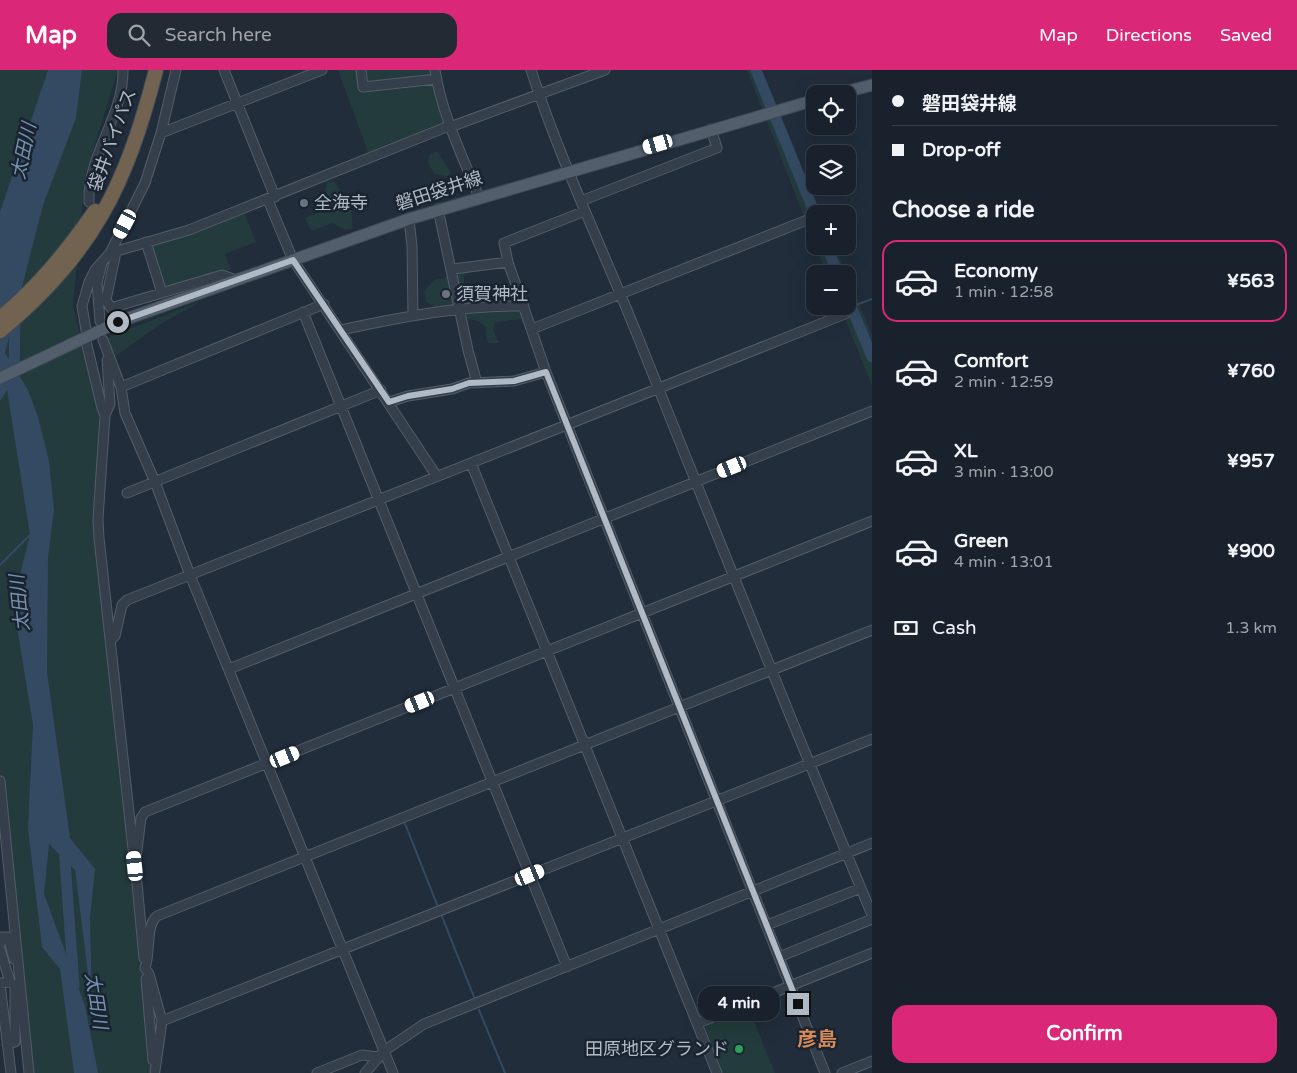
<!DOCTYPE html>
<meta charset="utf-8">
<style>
:root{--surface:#19222c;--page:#222a34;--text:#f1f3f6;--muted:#9fa4a9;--line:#373f48;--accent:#db2777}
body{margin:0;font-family:"Varela Round","Noto Sans JP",sans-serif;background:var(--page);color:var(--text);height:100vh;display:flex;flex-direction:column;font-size:19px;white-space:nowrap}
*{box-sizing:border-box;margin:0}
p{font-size:16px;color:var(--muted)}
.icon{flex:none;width:28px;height:28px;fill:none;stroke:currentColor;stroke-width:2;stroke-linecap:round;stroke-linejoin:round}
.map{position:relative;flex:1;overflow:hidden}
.details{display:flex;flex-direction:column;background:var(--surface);width:425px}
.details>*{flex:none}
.banner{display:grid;align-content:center;height:110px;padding:0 20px;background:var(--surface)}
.fabs{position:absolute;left:806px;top:15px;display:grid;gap:10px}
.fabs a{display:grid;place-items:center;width:50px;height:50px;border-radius:10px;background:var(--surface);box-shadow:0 5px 20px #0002,0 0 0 1px var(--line);font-size:25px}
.end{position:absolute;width:22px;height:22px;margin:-11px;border:6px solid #b0bac7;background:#111;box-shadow:0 0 0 2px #111}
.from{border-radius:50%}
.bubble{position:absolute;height:35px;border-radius:15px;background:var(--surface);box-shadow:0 5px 20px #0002,0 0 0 1px var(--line);font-size:16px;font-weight:700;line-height:35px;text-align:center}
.car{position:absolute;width:15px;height:30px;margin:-15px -8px;border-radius:6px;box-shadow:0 0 4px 1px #0007;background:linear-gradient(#fff 24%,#345 0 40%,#fff 0 76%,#345 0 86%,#fff 0)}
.banner b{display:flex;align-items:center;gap:18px;height:48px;font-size:19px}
.banner b+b{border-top:1px solid var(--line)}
.banner i{width:12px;height:12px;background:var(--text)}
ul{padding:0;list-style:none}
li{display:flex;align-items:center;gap:15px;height:82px;margin:0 10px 8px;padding:0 10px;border:2px solid transparent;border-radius:15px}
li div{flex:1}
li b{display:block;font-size:19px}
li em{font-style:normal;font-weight:700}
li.on{border-color:var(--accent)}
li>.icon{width:45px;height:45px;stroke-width:1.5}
h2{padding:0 20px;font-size:22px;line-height:60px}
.pay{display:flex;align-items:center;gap:12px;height:55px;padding:0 20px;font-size:19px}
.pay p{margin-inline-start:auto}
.button{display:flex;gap:10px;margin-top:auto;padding:10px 20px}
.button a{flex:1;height:58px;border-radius:15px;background:var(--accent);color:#fff;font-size:20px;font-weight:700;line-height:58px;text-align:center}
header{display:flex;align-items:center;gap:30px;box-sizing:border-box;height:70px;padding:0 25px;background:var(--accent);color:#fff}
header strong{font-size:24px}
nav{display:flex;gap:28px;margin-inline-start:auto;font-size:18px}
.search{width:350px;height:45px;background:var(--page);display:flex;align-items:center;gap:12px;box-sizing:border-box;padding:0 18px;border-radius:15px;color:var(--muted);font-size:19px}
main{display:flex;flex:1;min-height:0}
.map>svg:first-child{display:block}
.green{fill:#233b3c}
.water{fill:#344a63}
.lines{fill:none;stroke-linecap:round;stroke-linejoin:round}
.stream{stroke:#344a63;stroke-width:2}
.river{stroke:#344a63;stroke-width:11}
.minor-casing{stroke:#535d69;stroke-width:11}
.major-casing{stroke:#3e4854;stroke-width:13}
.highway-casing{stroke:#404a56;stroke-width:16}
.minor{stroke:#353f4b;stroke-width:9}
.major{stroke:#525e6c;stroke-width:11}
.highway{stroke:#726351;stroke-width:14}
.route{stroke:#b0bac7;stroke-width:6}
.worship-dot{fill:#6b7280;stroke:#1a2430;stroke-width:2}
.leisure-dot{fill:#2e9e5b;stroke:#1a2430;stroke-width:2}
.labels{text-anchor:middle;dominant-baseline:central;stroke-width:5;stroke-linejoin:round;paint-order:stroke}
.street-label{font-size:18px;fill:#b0bac7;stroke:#1a2430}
.poi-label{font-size:18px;fill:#b0bac7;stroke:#1a2430;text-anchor:start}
.water-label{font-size:19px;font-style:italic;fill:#7692b1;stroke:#1a2430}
.quarter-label{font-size:20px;font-weight:bold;fill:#d98a59;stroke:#1a2430}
</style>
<header>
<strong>Map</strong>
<div class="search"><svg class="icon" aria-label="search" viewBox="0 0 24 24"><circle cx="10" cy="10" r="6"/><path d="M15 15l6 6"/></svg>Search here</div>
<nav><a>Map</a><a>Directions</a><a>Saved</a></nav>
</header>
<main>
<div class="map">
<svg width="872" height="1003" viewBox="0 0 872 1003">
<rect width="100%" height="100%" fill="#212d3b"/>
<path class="green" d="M0 0H118L85 107 73 235 99 346 97 459 138 822 153 1003H29L0 702Z
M338 0H434L446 53 369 85Z
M747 0H761L787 69 820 144H815V175Z
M435 82H438L451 103 448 106 435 104C430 97 427 93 429 86Z
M334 111 346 130 355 131 351 136 353 159 345 160 332 153 311 161 305 148 326 139 328 126 325 122 327 112Z
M244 142 256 172 225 184 231 199 165 218 152 177Z
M815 176H834L846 204H827Z
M463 198 472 201 464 206V213L468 222 481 223 486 232 523 243 522 249 495 252 493 260 499 273H489L486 268V257L478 251 467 249 465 243 437 238 426 232 424 221 434 210 444 208Z
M848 207 872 265V316L840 236H848Z
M201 231 159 255 116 286 106 268Z
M748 937 775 1003H723L704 954Z"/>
<path class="water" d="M48 0H82L76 48 43 135 5 283 28 320 38 347 49 391 54 440 48 488 47 602 70 768 95 799 90 848 92 936 75 800 49 774 44 824 85 936 98 1003H74L60 899 42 877 28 758 33 655 13 533 30 465 7 320 0 331V142Z"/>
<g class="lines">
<path class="stream" d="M851 237 872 229
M0 495 30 465
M404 751 438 837
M441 844 474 927
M479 940 505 1003"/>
<path class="river" d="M756 0 815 144
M827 176 838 204
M848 229 872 287
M14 309 15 245
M64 777 74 916"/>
<defs>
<path id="minor" d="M224 0 275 127
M361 0 363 17 437 9
M435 0C442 45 462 85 479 127
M531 0C561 93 604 181 640 272 716 463 793 655 872 845
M450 57 605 0
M161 63 322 0
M268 130 293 190 436 405
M581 131 717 78 711 59
M89 132C87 85 124 46 123 0
M438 139 468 280 477 313
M585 141 504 173 508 192 546 302 825 1003
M409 149 412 176 413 246
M146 172 162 223
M116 182 106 230 111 238 222 205 236 210
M110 183 189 160 449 56
M453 199 508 192
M303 242 567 897
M100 251 97 213 102 193
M532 259 807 150
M341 260C401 247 463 235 524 236
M87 266 82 236 89 212 95 200 110 183 145 113 161 63 176 0
M85 267 102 338 105 345
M103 270 121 317 125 343 155 412 190 505 393 1003
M107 290 110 334 105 345 98 449 99 468 133 779
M121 317 324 234
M389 332 408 326 452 319 469 313 514 311 546 302
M471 393 717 1003
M127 423 381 320
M112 569 115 566 122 535 127 530 845 244
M229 599 872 341
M0 711 29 1003
M135 792 144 888
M135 796 141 748 145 742 872 451
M767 855 861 818
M0 874 2 867H8L14 889
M0 879 10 912 0 913
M779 887 872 849
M146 909 153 990
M0 914 11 1003
M162 951 872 669
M698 953 872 883
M7 974 15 972V915
M155 1001 162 951 149 904 145 898C151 882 145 857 157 846L872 560
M317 1003 362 985 378 987
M365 1003 384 981 424 954 872 773
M842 1003 872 991"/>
<path id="major" d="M837 24 872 15
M0 308 118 252 409 149 815 30"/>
<path id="highway" d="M0 248C38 217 67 181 95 141
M0 261C93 184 126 116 156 0"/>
</defs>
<use href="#minor" class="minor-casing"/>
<use href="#major" class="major-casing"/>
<use href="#highway" class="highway-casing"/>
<use href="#minor" class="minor"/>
<use href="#major" class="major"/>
<use href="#highway" class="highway"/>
</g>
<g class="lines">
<path class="route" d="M118 252 293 190 389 332 408 326 452 319 469 313 514 311 546 302 798 934"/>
</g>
<g class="worship-dot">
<circle cx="304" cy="133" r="5"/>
<circle cx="446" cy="224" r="5"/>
</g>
<circle class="leisure-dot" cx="739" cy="979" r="5"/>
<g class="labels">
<g class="street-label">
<text transform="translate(112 70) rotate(-70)">袋井バイパス</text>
<text transform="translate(439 121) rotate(-18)">磐田袋井線</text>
</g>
<g class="poi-label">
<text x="314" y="133">全海寺</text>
<text x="456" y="224">須賀神社</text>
<text x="729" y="979" text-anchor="end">田原地区グランド</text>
</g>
<g class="water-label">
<text transform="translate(24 81) rotate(-78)">太田川</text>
<text transform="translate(20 533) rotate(-96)">太田川</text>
<text transform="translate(96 931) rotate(81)">太田川</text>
</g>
<g class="quarter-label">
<text x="817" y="970">彦島</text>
</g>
</g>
</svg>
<div class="fabs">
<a><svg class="icon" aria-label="locate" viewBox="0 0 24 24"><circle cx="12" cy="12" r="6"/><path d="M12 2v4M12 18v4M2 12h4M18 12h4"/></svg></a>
<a><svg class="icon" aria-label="layers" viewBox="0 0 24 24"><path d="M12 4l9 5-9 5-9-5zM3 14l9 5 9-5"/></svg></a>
<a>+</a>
<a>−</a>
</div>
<i class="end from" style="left:118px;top:252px"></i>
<i class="end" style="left:798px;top:934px"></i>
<div class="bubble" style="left:698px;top:916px;width:82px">4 min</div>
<i class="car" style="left:658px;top:74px;rotate:254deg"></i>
<i class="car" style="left:125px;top:154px;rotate:208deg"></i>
<i class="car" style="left:732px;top:397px;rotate:248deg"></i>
<i class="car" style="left:420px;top:632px;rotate:248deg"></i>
<i class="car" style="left:285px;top:687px;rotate:68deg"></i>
<i class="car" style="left:135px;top:796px;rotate:354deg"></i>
<i class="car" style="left:530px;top:805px;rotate:68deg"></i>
</div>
<section class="details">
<div class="banner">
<b><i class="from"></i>磐田袋井線</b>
<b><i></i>Drop-off</b>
</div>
<h2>Choose a ride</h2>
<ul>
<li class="on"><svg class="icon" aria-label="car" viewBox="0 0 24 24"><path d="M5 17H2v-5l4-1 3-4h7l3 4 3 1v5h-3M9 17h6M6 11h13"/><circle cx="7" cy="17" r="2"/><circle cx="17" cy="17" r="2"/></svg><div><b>Economy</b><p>1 min · 12:58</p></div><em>¥563</em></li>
<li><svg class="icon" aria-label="car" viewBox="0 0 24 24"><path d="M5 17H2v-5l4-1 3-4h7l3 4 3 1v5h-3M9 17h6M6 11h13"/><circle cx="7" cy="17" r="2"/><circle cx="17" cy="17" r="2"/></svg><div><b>Comfort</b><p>2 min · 12:59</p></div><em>¥760</em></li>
<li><svg class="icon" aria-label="car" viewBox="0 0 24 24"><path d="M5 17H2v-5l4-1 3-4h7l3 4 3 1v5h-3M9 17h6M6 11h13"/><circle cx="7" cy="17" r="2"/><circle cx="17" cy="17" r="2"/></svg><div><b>XL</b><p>3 min · 13:00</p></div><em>¥957</em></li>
<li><svg class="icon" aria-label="car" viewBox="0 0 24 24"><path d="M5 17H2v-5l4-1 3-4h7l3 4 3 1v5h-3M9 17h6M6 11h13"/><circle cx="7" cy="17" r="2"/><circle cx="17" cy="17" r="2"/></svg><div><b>Green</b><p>4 min · 13:01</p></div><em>¥900</em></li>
</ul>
<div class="pay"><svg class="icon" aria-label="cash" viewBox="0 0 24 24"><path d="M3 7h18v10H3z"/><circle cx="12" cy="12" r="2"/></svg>Cash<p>1.3 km</p></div>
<div class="button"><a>Confirm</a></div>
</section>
</main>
